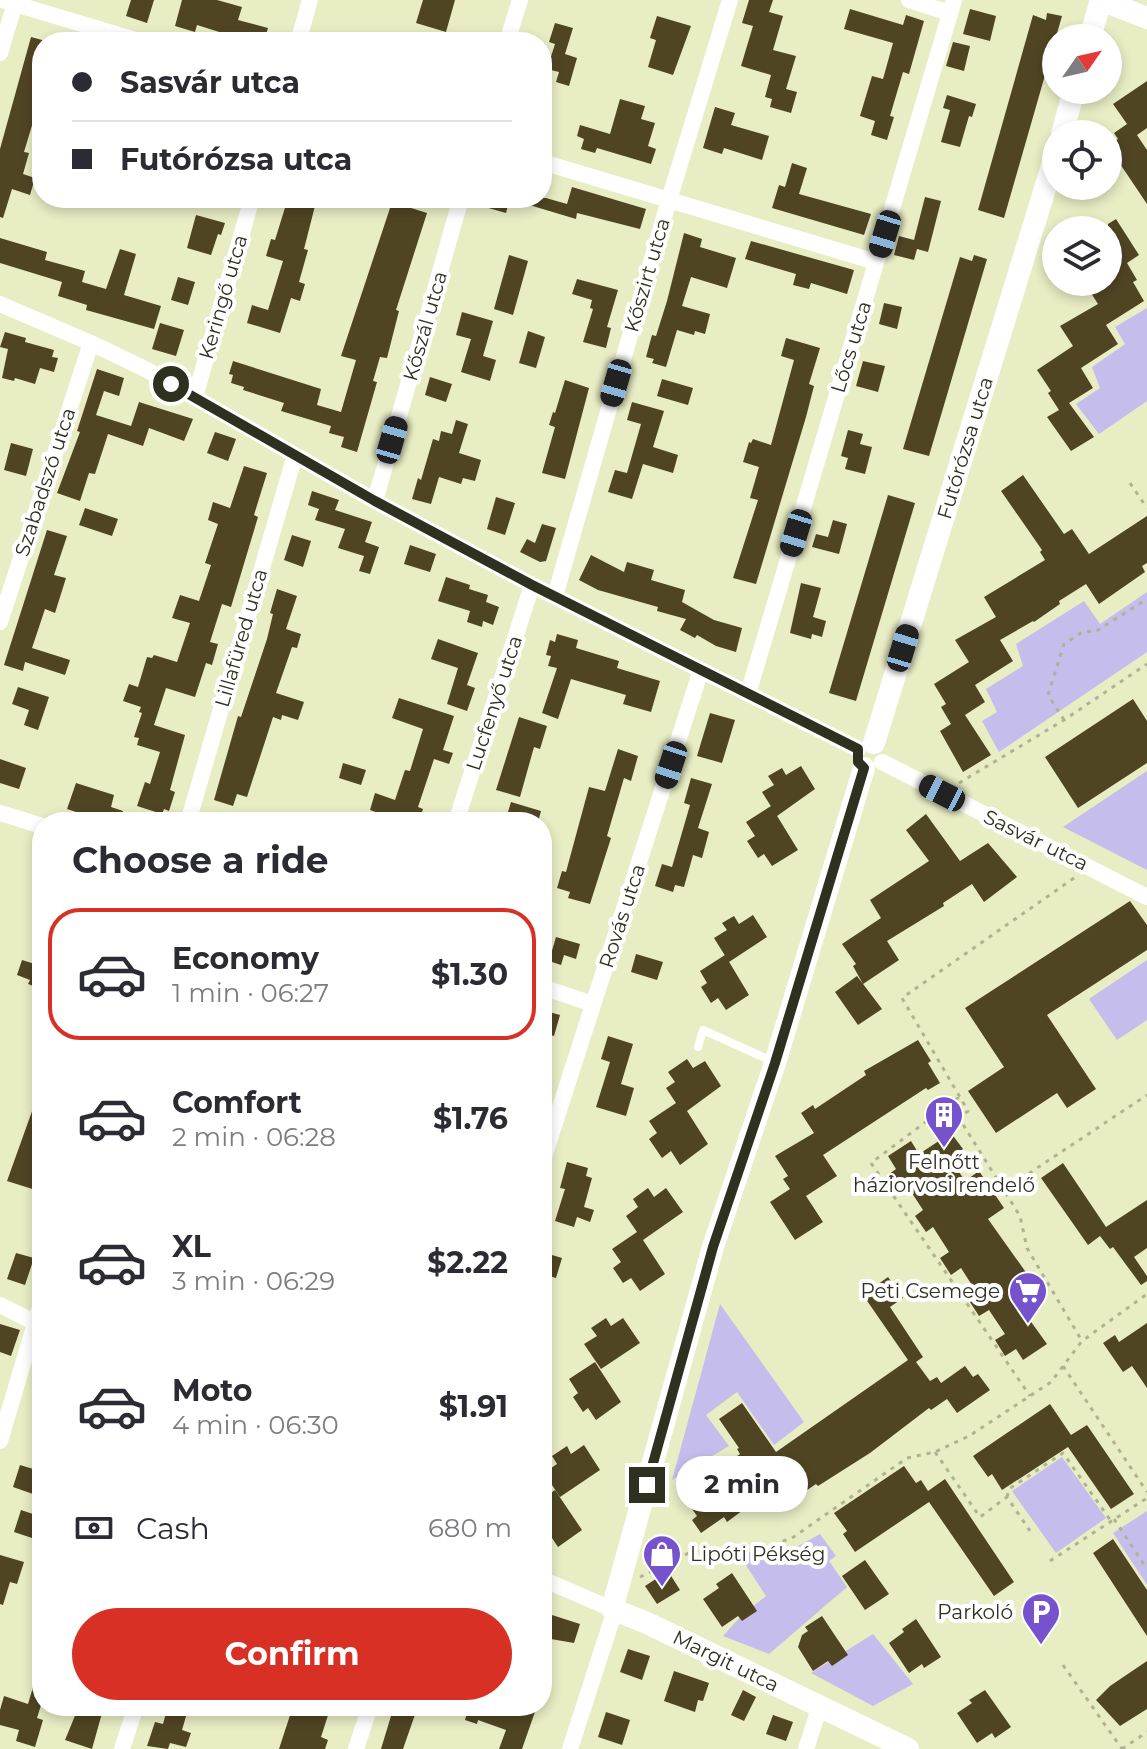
<!DOCTYPE html>
<meta charset="utf-8">
<style>
:root{--surface:#fff;--page:#f2f2f3;--text:#2b2b33;--muted:#7c7c81;--line:#e1e1e2;--accent:#d93025}
body{margin:0;font-family:Montserrat,sans-serif;background:var(--page);color:var(--text);height:100vh;display:flex;flex-direction:column;font-size:30px;white-space:nowrap}
*{box-sizing:border-box;margin:0}
p{font-size:26px;color:var(--muted)}
.icon{flex:none;width:44px;height:44px;fill:none;stroke:currentColor;stroke-width:2;stroke-linecap:round;stroke-linejoin:round}
.map{position:relative;flex:1;overflow:hidden}
.side{position:absolute;left:32px;top:812px;width:520px;height:904px;display:flex;flex-direction:column;background:var(--surface);border-radius:32px;box-shadow:0 4px 12px #0003}
.side>*{flex:none}
.banner{position:absolute;left:32px;top:32px;width:520px;height:176px;border-radius:32px;box-shadow:0 4px 12px #0003;display:grid;align-content:center;height:176px;padding:0 40px;background:var(--surface)}
.needle{width:52px;rotate:56deg}
.tools{position:absolute;left:1042px;top:24px;display:grid;gap:16px}
.tools a{display:grid;place-items:center;width:80px;height:80px;border-radius:50%;background:var(--surface);box-shadow:0 4px 12px #0003;font-size:40px}
.end{position:absolute;width:36px;height:36px;margin:-18px;border:10px solid #2e3020;background:#fff;box-shadow:0 0 0 4px #fff}
.from{border-radius:50%}
.bubble{position:absolute;height:56px;border-radius:28px;background:var(--surface);box-shadow:0 4px 12px #0003;font-size:26px;font-weight:700;line-height:56px;text-align:center}
.car{position:absolute;width:24px;height:48px;margin:-24px -12px;border-radius:10px;box-shadow:0 0 6px 2px #0007;background:linear-gradient(#222 24%,#8ab4d8 0 40%,#222 0 76%,#8ab4d8 0 86%,#222 0)}
.banner b{display:flex;align-items:center;gap:28px;height:76px;font-size:30px}
.banner b+b{border-top:2px solid var(--line)}
.banner i{width:20px;height:20px;background:var(--text)}
ul{padding:0;list-style:none}
li{display:flex;align-items:center;gap:24px;height:132px;margin:0 16px 12px;padding:0 24px;border:4px solid transparent;border-radius:32px}
li div{flex:1}
li b{display:block;font-size:30px}
li em{font-style:normal;font-weight:700}
li.active{border-color:var(--accent)}
li>.icon{width:72px;height:72px;stroke-width:1.5}
h2{padding:0 40px;font-size:36px;line-height:96px}
.pay{display:flex;align-items:center;gap:20px;height:88px;padding:0 40px;font-size:30px}
.pay p{margin-inline-start:auto}
.primary-button{display:flex;gap:16px;margin-top:auto;padding:16px 40px}
.primary-button a{flex:1;height:92px;border-radius:48px;background:var(--accent);color:#fff;font-size:32px;font-weight:700;line-height:92px;text-align:center}
.map>svg:first-child{display:block}
.green{fill:#c5bdeb}
.building{fill:#504523}
.lines{fill:none;stroke-linecap:round;stroke-linejoin:round}
.path{stroke:#afb392;stroke-width:3;stroke-dasharray:4 6;stroke-linecap:butt}
.service{stroke:#fff;stroke-width:8}
.minor{stroke:#fff;stroke-width:16}
.tertiary{stroke:#fff;stroke-width:22}
.route{stroke:#2e3020;stroke-width:10}
.labels{text-anchor:middle;dominant-baseline:central;stroke-width:8;stroke-linejoin:round;paint-order:stroke}
.street-label{font-size:20px;fill:#2e3020;stroke:#fff}
.poi-label{font-size:20px;fill:#2e3020;stroke:#fff;text-anchor:end}
</style>
<div class="map">
<svg width="1147" height="1749" viewBox="0 0 1147 1749">
<rect width="100%" height="100%" fill="#e8edc4"/>
<path class="green" d="M1147 308V401L1099 434 1076 404 1100 388 1092 367 1125 344 1115 327Z
M1147 592V652L999 752 982 721 997 712 986 689 1023 666 1016 644 1084 601 1100 624Z
M1147 771V870L1063 827Z
M1147 960V1020L1117 1040 1089 999Z
M720 1304 804 1422 774 1445 737 1392 706 1415 729 1446 672 1480Z
M1062 1457 1106 1518 1056 1553 1012 1491Z
M1147 1511V1585L1113 1533Z
M820 1534 836 1556 829 1561 847 1587 769 1654 723 1636 742 1615 766 1596 738 1553 793 1549Z
M873 1634 913 1684 873 1706 811 1673Z"/>
<path class="building" d="M131 0H154L147 23 126 16Z
M182 0H217L242 7 238 20 268 28 264 42H251L197 25 195 32 175 26Z
M423 0H455L446 32 416 23Z
M749 0H773L769 12 783 16 773 50 796 56 786 89 797 92 791 113 770 107 772 99 765 97 771 75 741 66 753 26 742 23Z
M850 9 903 25 906 15 924 21 909 74 903 72 890 116 894 117 887 140 871 135 875 121 860 116 872 76 883 79 893 43 844 29Z
M970 9 996 16 990 41 963 34Z
M1047 13 1062 16 1004 218 978 210 1033 15 1046 20Z
M657 16 691 26 673 75 648 67 656 40 650 38Z
M555 23 573 28 565 54 577 58 569 86 556 82 559 72 547 69 555 44 549 42Z
M31 37 42 40V114L36 112 24 152 29 153 23 174 35 178 30 195 12 189 3 218 0 217V149Z
M953 42 970 46 964 71 946 66Z
M1147 81V128L1137 135 1147 150V204L1108 146 1118 139 1114 133 1127 124 1113 104Z
M947 95 976 104 972 117 969 116 960 147 941 142 950 110 943 108Z
M620 99 645 106 641 119 655 123 648 146 656 149 651 164 597 148 595 153 581 149 584 139 577 136 580 125 610 134Z
M715 107 735 113 731 125 769 136 762 160 724 148 722 154 703 148Z
M792 163 807 168 799 194 871 214 864 235 772 208 779 185 785 187Z
M572 187 646 209 640 229 577 213 576 219 516 201 517 198H546L567 204Z
M925 197 941 201 928 252 917 249 914 260 894 255 899 236 914 240Z
M288 198H317L304 249 308 250 299 282 305 284 300 301 291 298 280 333 247 323 252 305 268 310 283 261 266 256 271 239 275 240Z
M472 198H510L506 213 471 203Z
M392 202 427 213 396 310 399 311 387 358 380 357 373 381 377 382 357 452 341 447 344 437 329 433 331 426 281 411 284 403 243 390 244 387 231 383 233 375 229 374 233 361 321 389 317 405 341 412 356 360 341 356Z
M196 215 225 223 221 235 218 234 211 255 187 248Z
M1116 219 1139 255 1127 263 1137 280 1133 282 1144 301 1106 325 1118 344 1081 368 1093 388 1069 403 1094 437 1071 451 1047 417 1059 410 1048 393 1051 391 1037 370 1073 346 1060 326 1098 304 1084 282H1108V275L1117 269 1108 256V224Z
M684 233 702 239 700 247 736 258 727 288 691 277 682 306 710 314 705 334 695 331 694 335 677 330 666 367 652 363 654 359 646 357 652 335 656 336 667 301Z
M0 238 47 252 45 260 85 271 82 282 106 289 120 249 136 254 124 295 161 306 154 329 86 310 87 305 58 296 62 282 0 263Z
M751 241 854 270 847 294 811 283 809 289 793 285 796 274 745 259Z
M509 255 528 261 513 315 494 309Z
M974 255 987 259 929 456 903 449 960 257 972 261Z
M178 277 195 282 188 305 171 300Z
M577 279 618 290 607 327 611 328 606 348 583 342 593 309 590 308 592 300 572 294Z
M884 303 902 307 897 329 879 324Z
M462 312 493 321 483 356 496 360 490 381 461 372 471 339 456 335Z
M160 323 184 330 176 356 152 349Z
M528 331 545 337 536 368 519 363Z
M5 332 26 338 25 342 54 350 52 357 58 358 54 372 40 368 35 384 15 378 14 381 2 378 8 349 0 347Z
M786 338 820 348 809 384 814 386 806 417 756 584 733 578 758 500 750 498 759 467 743 462 749 442 751 443 753 439 771 445 794 360 781 356Z
M863 361 885 366 878 392 856 386Z
M97 369 124 378 119 396 104 391 96 415 131 426 139 402 193 419 184 441 149 428 143 446 108 434 95 474 89 473 80 501 57 493 80 432 77 431Z
M430 377 452 384 446 402 425 395Z
M662 379 693 388 688 405 657 396Z
M565 380 589 388 565 479 542 473 555 427 549 425 553 412 555 413Z
M632 402 664 411 653 447 678 455 673 473 643 464 632 499 608 492 615 470 627 473 641 424 627 420Z
M456 420 468 424 459 453 481 460 475 481 463 478 461 484 439 477 431 504 412 499 418 478 421 480 433 439 439 441 441 431 452 434Z
M848 430 863 434 860 444 872 447 865 474 845 469 848 458 841 456Z
M215 432 236 439 228 461 207 453Z
M11 443 33 449 26 476 4 470Z
M244 466 267 473 254 515 258 517 231 607 222 604 210 642 218 644 212 665 206 663 195 697 166 688 154 725 185 735 170 790 175 792 169 811 164 809 162 814 137 806 145 782 150 784 160 752 137 745 139 738 134 737 142 713 139 712 141 707 123 701 129 684 138 687 147 657 152 658 154 655 177 662 190 623 172 618 180 595 199 601 211 565 205 563 218 524 208 520 213 502 230 508Z
M1023 475 1064 534 1072 529 1089 554 1147 516V563L1142 566 1145 572 1099 604 1086 584 1059 601 1060 604 1034 622 1033 621 1000 640 1013 661 975 685 985 702 965 715 991 755 963 772 940 731 951 724 941 707 946 704 934 684 969 662 955 640 996 617 984 597 1045 560 1040 552 1042 550 1001 491Z
M312 491 339 500 335 510 372 522 365 542 379 547 370 574 359 571 364 556 338 548 345 529 315 520 319 509 308 505Z
M888 495 915 503 856 701 829 693Z
M496 497 515 503 505 535 487 529Z
M85 508 118 519 112 536 79 525Z
M833 520 847 524 839 554 812 547 816 534 828 537Z
M542 524 556 528 546 561 540 562 520 552 527 539 535 543Z
M47 530 67 536 54 575 66 578 55 613 45 609 32 648 70 660 65 675 25 662 23 671 4 665Z
M292 535 311 541 303 567 284 560Z
M410 545 436 554 430 572 404 564Z
M591 555 624 572 627 562 654 570 651 580 685 590 682 602 714 620 742 628 736 652 716 646 697 635 695 638 680 630 686 619 657 611 658 607 598 590 579 580Z
M446 577 470 585 469 589 488 595 486 602 499 607 493 625 483 621 482 627 467 622 470 611 438 601Z
M801 583 821 588 813 617 826 621 822 637 812 634 811 639 790 633Z
M277 589 297 596 286 629 301 634 297 648 292 647 276 693 304 702 298 720 282 715 281 720 273 717 247 797 237 794 233 806 214 800 238 716 241 717 267 639 273 614 270 613Z
M557 634 578 640 576 648 619 661 617 668 660 681 651 712 623 704 626 695 571 679 558 719 542 713 557 668 548 666 551 656 546 655 550 640 555 642Z
M438 639 478 653 467 685 475 688 467 711 447 704 458 668 431 659Z
M18 687 49 697 38 730 24 725 29 710 12 704Z
M399 698 454 716 443 750 453 753 449 764 434 759 418 807 423 809 419 822 398 819 394 822 380 817 381 814 370 810 375 793 395 800 405 770 410 771 423 729 392 718Z
M1133 699 1147 721V763L1078 808 1045 757Z
M710 713 735 720 722 763 697 756Z
M519 717 547 726 540 749 534 747 520 797 496 790Z
M618 749 638 756 631 781 624 778 607 836 611 838 590 904 568 898 570 892 557 888 562 871 566 872 589 787 605 791Z
M0 759 26 768 19 789 0 783Z
M343 763 366 770 361 785 339 778Z
M801 766 815 789 777 816 762 792 774 785 768 776 782 768 786 775Z
M691 778 712 784 698 828 709 832 702 858 693 855 684 887 675 885 673 892 655 886 662 864 672 867 690 805 684 803Z
M76 783 114 795 111 807 123 811 120 822H86L74 818 76 812 67 809Z
M511 802 541 811 538 822H505Z
M771 806 798 850 772 866 764 854 758 858 747 841 755 836 746 822Z
M926 814 960 861 988 843 1017 877 984 902 972 884 943 903 944 906 887 941 899 960 863 984 853 966 856 964 842 944 881 918 870 900 929 861 906 830Z
M1130 901 1147 925V950L1047 1015 1096 1089 1067 1108 1057 1093 996 1133 968 1091 1004 1067 965 1008Z
M753 915 767 937 729 962 714 938 727 930 722 923 734 916 739 924Z
M556 937 580 944 576 959 564 955 561 965 549 961Z
M39 950H42V989L28 984 30 980 17 975 22 960 35 964Z
M636 954 663 962 657 980 631 972Z
M725 955 749 995 726 1010 718 998 711 1003 701 987 707 983 700 971Z
M857 976 882 1009 858 1025 835 992Z
M542 1010 560 1015 554 1036 542 1033Z
M608 1036 633 1044 621 1084 634 1088 626 1116 596 1107 610 1062 601 1059Z
M918 1040 931 1061 928 1063 940 1083 928 1090 926 1088 823 1155 837 1176 806 1196 823 1222 795 1240 770 1202 790 1189 783 1179 788 1176 775 1156 814 1133 801 1113 813 1105 815 1109 866 1075 864 1071Z
M687 1059 693 1068 705 1061 721 1086 687 1111 708 1144 680 1165 671 1151 662 1158 649 1139 657 1133 649 1121 676 1103 666 1088 675 1082 668 1072Z
M40 1089H42V1192L7 1181Z
M951 1133 963 1149 950 1158 965 1181 979 1171 1004 1208 988 1219 1030 1278 1028 1280 1041 1301 1024 1312 1047 1344 1023 1360 1016 1349 1005 1356 995 1340 1005 1334 989 1310 979 1316 968 1299 977 1293 961 1268 951 1275 940 1258 949 1252 933 1227 926 1232 915 1216 923 1210 908 1187 899 1192 888 1175 896 1169 888 1156 911 1141 919 1154Z
M567 1162 588 1168 586 1176 592 1178 584 1207 594 1210 590 1222 577 1217 574 1227 555 1221 565 1189 560 1188Z
M1063 1163 1106 1227 1147 1200V1248L1134 1257 1147 1276V1281L1141 1285 1113 1247 1110 1249 1100 1236 1088 1245 1041 1178Z
M648 1188 654 1197 666 1188 683 1212 643 1240 665 1274 640 1291 631 1278 623 1283 613 1268 621 1262 612 1249 637 1232 626 1216 638 1207 633 1199Z
M542 1252 562 1258 556 1278 542 1274Z
M16 1253 34 1258 25 1285 7 1279Z
M888 1277 903 1298 890 1307 923 1357 916 1362 930 1381 937 1377 941 1383 965 1366 973 1377 978 1374 990 1390 957 1413 947 1399 931 1410 929 1408 870 1453 818 1486 816 1484 794 1499 782 1481 727 1522 724 1517 701 1533 692 1520 697 1516 680 1492 690 1485 692 1487 740 1454 737 1449 739 1448 719 1419 742 1403 776 1452 908 1360 863 1295Z
M606 1318 611 1326 623 1318 640 1343 601 1369 584 1344 597 1336 591 1328Z
M1147 1323V1388L1132 1366 1123 1372 1103 1343 1115 1335 1119 1342Z
M0 1324 20 1330 11 1356 0 1352Z
M595 1362 621 1402 596 1420 588 1408 583 1412 573 1397 578 1393 569 1379Z
M1050 1404 1071 1435 1087 1425 1134 1494 1111 1509 1068 1447 1002 1490 992 1474 988 1477 973 1456Z
M584 1445 600 1470 560 1497 544 1473 557 1464 552 1456 567 1446 571 1454Z
M20 1465 40 1471 33 1494 13 1487Z
M904 1466 916 1483 921 1480 928 1491 945 1479 1014 1582 994 1596 929 1502 855 1552 843 1534 847 1531 834 1513Z
M555 1490 582 1530 558 1547 550 1535 542 1541V1499Z
M21 1510 42 1517V1532L35 1530 32 1538 14 1532Z
M1113 1539 1147 1590V1636L1093 1553Z
M0 1555 24 1562 17 1584 10 1582 3 1605 0 1604Z
M865 1560 889 1594 865 1610 842 1576Z
M668 1571 680 1590 657 1604 645 1586Z
M732 1573 757 1611 742 1621 738 1616 722 1627 703 1599 719 1588 716 1584Z
M552 1615 580 1624 574 1643 545 1638Z
M822 1616 848 1655 832 1666 828 1661 813 1671 798 1647 802 1635 808 1631 805 1627Z
M916 1619 941 1657 924 1668 922 1664 909 1673 889 1643 904 1632 902 1629Z
M628 1649 650 1656 642 1680 620 1672Z
M1147 1661V1709L1120 1726 1096 1700 1110 1686Z
M39 1667 42 1668V1702L37 1718 43 1720 35 1747 16 1741 19 1730 0 1725V1710L4 1696 28 1704Z
M674 1671 709 1683 703 1701 698 1700 695 1712 664 1701Z
M743 1690 756 1697 744 1721 731 1715Z
M985 1690 1011 1727 995 1738 992 1733 977 1743 957 1713 972 1703 969 1700Z
M79 1706H104L92 1749 65 1740Z
M168 1706H189L182 1730 191 1733 186 1747 170 1743 168 1749 147 1746 155 1722 163 1724Z
M293 1706H331L321 1737 328 1740 325 1749H279Z
M394 1706H418L403 1749H381Z
M469 1706H537L522 1749H499L506 1730 478 1720 477 1724 465 1720Z
M606 1712 630 1720 622 1745 598 1737Z
M773 1715 793 1722 786 1741 766 1734Z"/>
<g class="lines">
<path class="path" d="M1130 483 1147 508
M1064 720 1048 695 1064 644 1084 631 1095 632 1147 599
M959 783 1064 720 1147 664
M1074 878 902 998 968 1111 959 1118 1020 1216 1027 1248 1082 1341
M959 1097 871 1163 1030 1396
M1004 1190 1147 1095
M1063 1366 1147 1492
M935 1452 980 1517 1007 1497 1030 1531
M1007 1497 1009 1489 1063 1453 1111 1521
M1114 1519 1147 1569
M1050 1561 1147 1498
M640 1577 693 1551 715 1548H762L792 1538 907 1458 935 1452 969 1436 1051 1382 1082 1341 1147 1294
M1063 1665 1122 1749
M1122 1749 1147 1732"/>
<path class="service" d="M698 1047 703 1030 774 1062"/>
<path class="minor" d="M2 0 142 42
M909 0 950 13
M298 42 310 0
M507 42 520 0
M0 53 16 0
M542 162 876 262
M0 304 91 343 147 370 375 501 532 585 858 749
M195 397 252 198
M375 501 461 198
M555 596 669 200 730 0
M0 622 91 343
M748 694 954 0
M882 762 1147 897
M0 813 42 826
M188 822 295 455
M456 822 532 585
M542 987 593 1004
M542 1163 701 670
M0 1305 42 1326
M0 1441 42 1300
M542 1579 612 1609
M122 1749 136 1706
M356 1749 370 1706
M570 1749 615 1610
M806 1749 820 1706"/>
<path class="tertiary" d="M1090 38 1101 0 1147 18
M1062 134 1074 90
M874 743 1056 153
M864 768 775 1063 713 1247 612 1609 647 1623 908 1749"/>
</g>
<g class="lines">
<path class="route" d="M171 384 375 501 532 585 858 749V762L864 768 775 1063 713 1247 647 1485"/>
</g>
<defs>
<symbol id="building-pin" viewBox="-11 -11 22 30"><path d="M0 17L-7.5 6A9.5 9.5 0 1 1 7.5 6Z" fill="#7653cd" stroke="#fff"/><path d="M-4-6H4V6H1V3H-1V6H-4ZM-2.5-4.3h1.7v1.8h-1.7ZM.8-4.3h1.7v1.8H.8ZM-2.5-1h1.7V.8h-1.7ZM.8-1h1.7V.8H.8Z" fill="#fff"/></symbol>
<symbol id="supermarket-pin" viewBox="-11 -11 22 30"><path d="M0 17L-7.5 6A9.5 9.5 0 1 1 7.5 6Z" fill="#7653cd" stroke="#fff"/><path d="M-6-5.5h2.5l.6 2H6L4.5 2H-2.5L-4.4-4H-6ZM-1.5 3.2a1.3 1.3 0 1 0 .1 0ZM3 3.2a1.3 1.3 0 1 0 .1 0Z" fill="#fff"/></symbol>
<symbol id="shop-pin" viewBox="-11 -11 22 30"><path d="M0 17L-7.5 6A9.5 9.5 0 1 1 7.5 6Z" fill="#7653cd" stroke="#fff"/><path d="M-5-2.5h2.3a2.7 3.5 0 0 1 5.4 0H5L5.5 6h-11ZM-1.5-2.5h3a1.5 2.3 0 0 0-3 0Z" fill="#fff"/></symbol>
<symbol id="parking-pin" viewBox="-11 -11 22 30"><path d="M0 17L-7.5 6A9.5 9.5 0 1 1 7.5 6Z" fill="#7653cd" stroke="#fff"/><path d="M-3.5-5.5H1a3.5 3.5 0 0 1 0 7H-1V5.5H-3.5ZM-1-3.4V-.6H.8a1.4 1.4 0 0 0 0-2.8Z" fill="#fff"/></symbol>
</defs>
<g fill-rule="evenodd">
<use href="#building-pin" x="922" y="1093" width="44" height="60"/>
<use href="#supermarket-pin" x="1006" y="1269" width="44" height="60"/>
<use href="#shop-pin" x="640" y="1532" width="44" height="60"/>
<use href="#parking-pin" x="1019" y="1590" width="44" height="60"/>
</g>
<g class="labels">
<g class="street-label">
<text transform="translate(647 275) rotate(-74)">Kőszirt utca</text>
<text transform="translate(223 297) rotate(-74)">Keringő utca</text>
<text transform="translate(425 326) rotate(-74)">Kőszál utca</text>
<text transform="translate(851 347) rotate(-73)">Lőcs utca</text>
<text transform="translate(965 448) rotate(-73)">Futórózsa utca</text>
<text transform="translate(45 482) rotate(-72)">Szabadszó utca</text>
<text transform="translate(241 638) rotate(-74)">Lillafüred utca</text>
<text transform="translate(494 703) rotate(-72)">Lucfenyő utca</text>
<text transform="translate(1036 840) rotate(26)">Sasvár utca</text>
<text transform="translate(622 916) rotate(-72)">Rovás utca</text>
<text transform="translate(726 1661) rotate(26)">Margit utca</text>
</g>
<g class="poi-label">
<text x="944" y="1162" text-anchor="middle">Felnőtt<tspan x="944" dy="23">háziorvosi rendelő</tspan></text>
<text x="1000" y="1291">Peti Csemege</text>
<text x="690" y="1554" text-anchor="start">Lipóti Pékség</text>
<text x="1013" y="1612">Parkoló</text>
</g>
</g>
</svg>
<div class="tools">
<a><svg class="needle" viewBox="-14 -14 28 28"><path d="M0-13l5 13h-10z" fill="#e53935"/><path d="M0 13l5-13h-10z" fill="#7c7c81"/></svg></a>
<a><svg class="icon" aria-label="locate" viewBox="0 0 24 24"><circle cx="12" cy="12" r="6"/><path d="M12 2v4M12 18v4M2 12h4M18 12h4"/></svg></a>
<a><svg class="icon" aria-label="layers" viewBox="0 0 24 24"><path d="M12 4l9 5-9 5-9-5zM3 14l9 5 9-5"/></svg></a>
</div>
<i class="end from" style="left:171px;top:384px"></i>
<i class="end" style="left:647px;top:1485px"></i>
<div class="bubble" style="left:676px;top:1456px;width:132px">2 min</div>
<i class="car" style="left:885px;top:234px;rotate:197deg"></i>
<i class="car" style="left:616px;top:383px;rotate:196deg"></i>
<i class="car" style="left:392px;top:440px;rotate:16deg"></i>
<i class="car" style="left:796px;top:533px;rotate:197deg"></i>
<i class="car" style="left:903px;top:648px;rotate:17deg"></i>
<i class="car" style="left:671px;top:765px;rotate:198deg"></i>
<i class="car" style="left:942px;top:793px;rotate:297deg"></i>
<div class="banner">
<b><i class="from"></i>Sasvár utca</b>
<b><i></i>Futórózsa utca</b>
</div>
<section class="side">
<h2>Choose a ride</h2>
<ul>
<li class="active"><svg class="icon" aria-label="car" viewBox="0 0 24 24"><path d="M5 17H2v-5l4-1 3-4h7l3 4 3 1v5h-3M9 17h6M6 11h13"/><circle cx="7" cy="17" r="2"/><circle cx="17" cy="17" r="2"/></svg><div><b>Economy</b><p>1 min · 06:27</p></div><em>$1.30</em></li>
<li><svg class="icon" aria-label="car" viewBox="0 0 24 24"><path d="M5 17H2v-5l4-1 3-4h7l3 4 3 1v5h-3M9 17h6M6 11h13"/><circle cx="7" cy="17" r="2"/><circle cx="17" cy="17" r="2"/></svg><div><b>Comfort</b><p>2 min · 06:28</p></div><em>$1.76</em></li>
<li><svg class="icon" aria-label="car" viewBox="0 0 24 24"><path d="M5 17H2v-5l4-1 3-4h7l3 4 3 1v5h-3M9 17h6M6 11h13"/><circle cx="7" cy="17" r="2"/><circle cx="17" cy="17" r="2"/></svg><div><b>XL</b><p>3 min · 06:29</p></div><em>$2.22</em></li>
<li><svg class="icon" aria-label="car" viewBox="0 0 24 24"><path d="M5 17H2v-5l4-1 3-4h7l3 4 3 1v5h-3M9 17h6M6 11h13"/><circle cx="7" cy="17" r="2"/><circle cx="17" cy="17" r="2"/></svg><div><b>Moto</b><p>4 min · 06:30</p></div><em>$1.91</em></li>
</ul>
<div class="pay"><svg class="icon" aria-label="cash" viewBox="0 0 24 24"><path d="M3 7h18v10H3z"/><circle cx="12" cy="12" r="2"/></svg>Cash<p>680 m</p></div>
<div class="primary-button"><a>Confirm</a></div>
</section>
</div>
